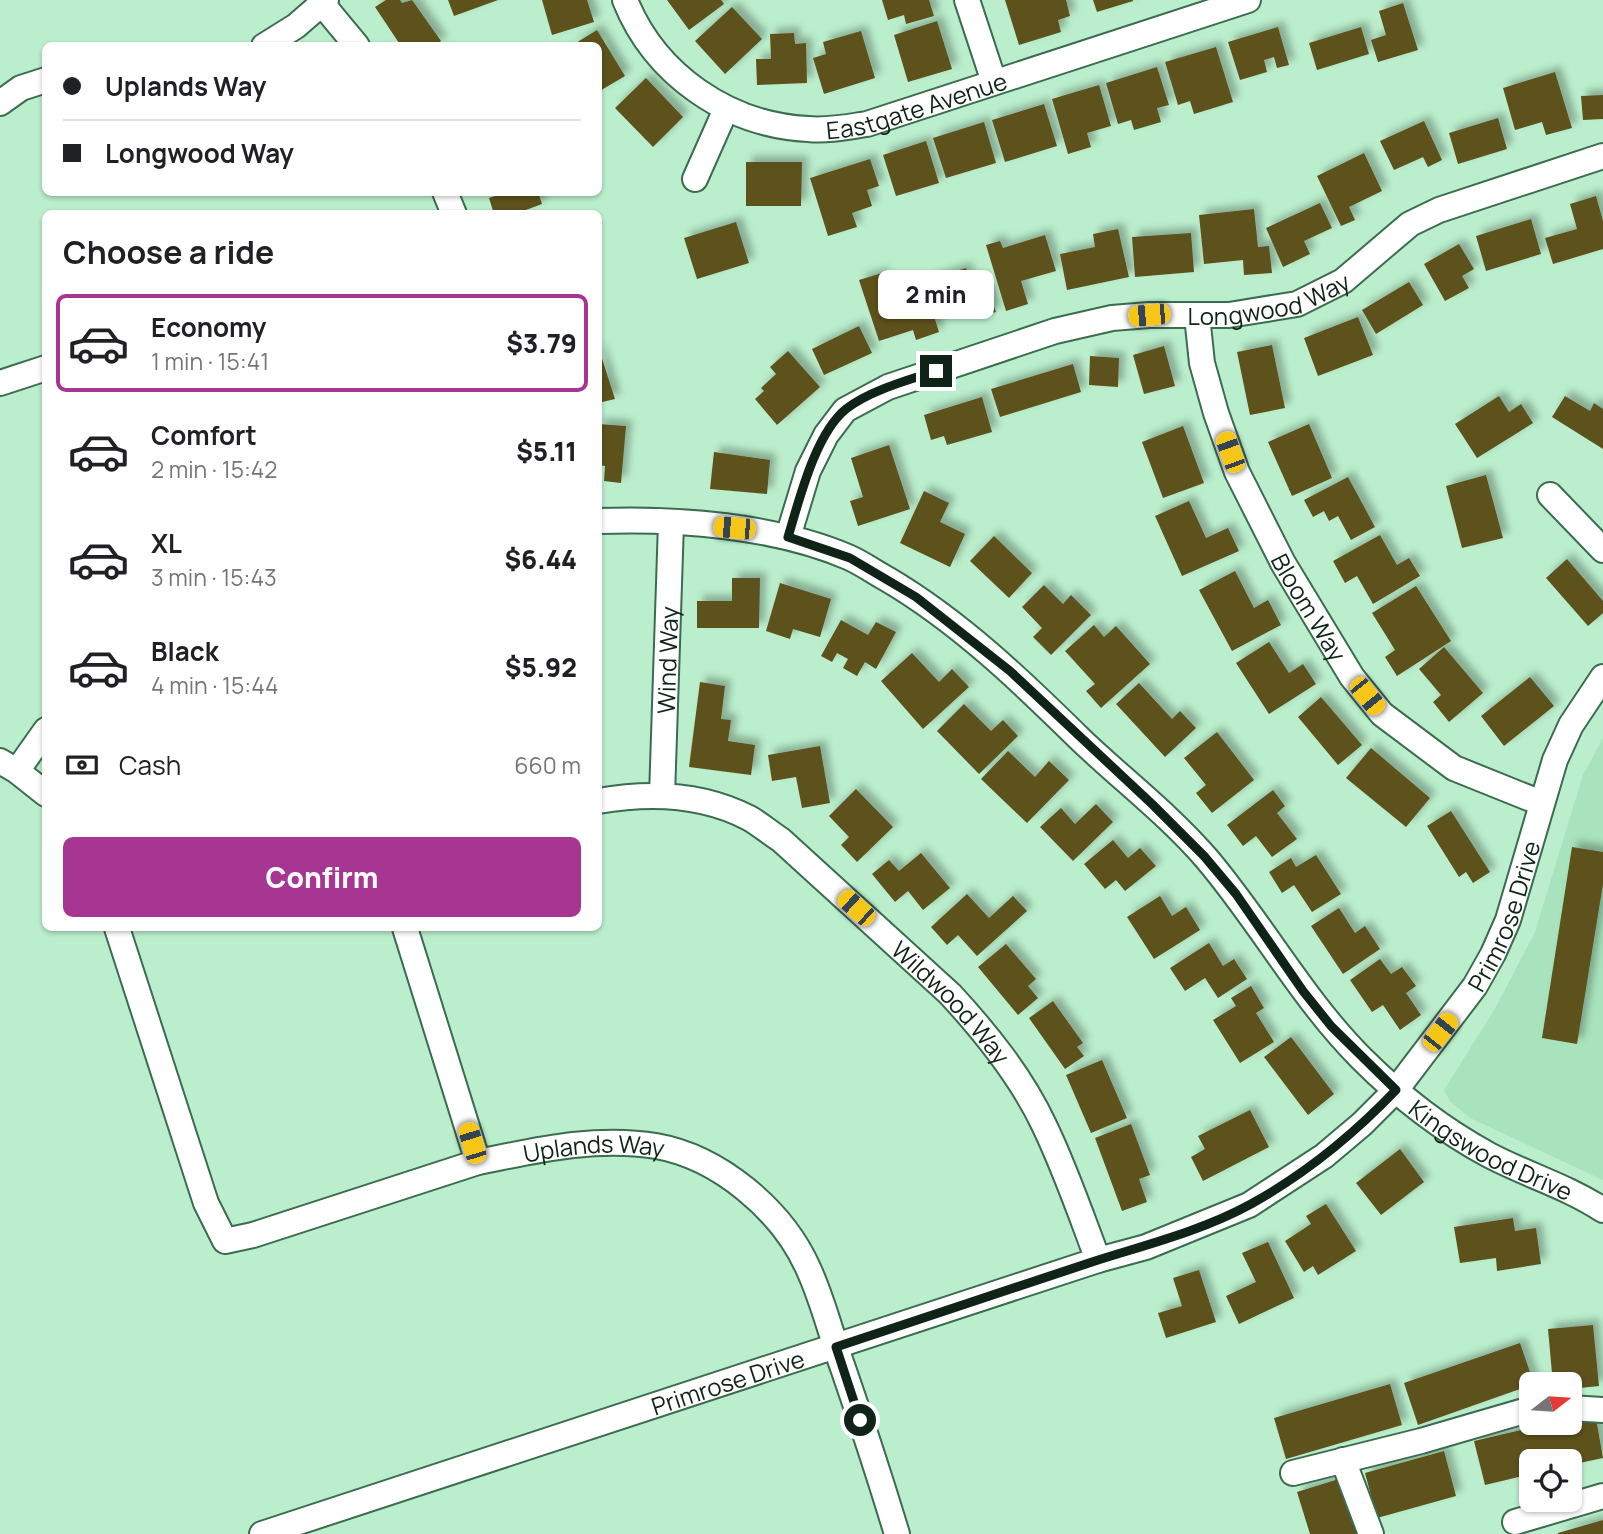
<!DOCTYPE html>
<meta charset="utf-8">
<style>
:root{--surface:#fff;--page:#f6f6f6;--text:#202124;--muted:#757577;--line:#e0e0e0;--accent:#a73692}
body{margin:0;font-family:Manrope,sans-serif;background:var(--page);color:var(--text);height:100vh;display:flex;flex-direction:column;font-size:26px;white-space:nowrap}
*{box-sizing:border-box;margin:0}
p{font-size:23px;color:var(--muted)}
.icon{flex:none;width:38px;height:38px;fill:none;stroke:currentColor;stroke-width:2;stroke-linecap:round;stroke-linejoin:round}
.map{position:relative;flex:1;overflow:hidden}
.drawer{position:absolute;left:42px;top:210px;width:560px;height:721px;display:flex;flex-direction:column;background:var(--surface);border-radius:10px;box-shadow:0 2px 5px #0004}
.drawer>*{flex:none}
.banner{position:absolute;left:42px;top:42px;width:560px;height:154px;border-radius:10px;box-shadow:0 2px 5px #0004;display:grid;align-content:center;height:154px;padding:0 21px;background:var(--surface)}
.needle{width:46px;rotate:73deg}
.controls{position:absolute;left:1519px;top:1372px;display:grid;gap:14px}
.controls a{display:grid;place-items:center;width:63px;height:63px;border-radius:10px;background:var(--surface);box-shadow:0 2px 5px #0004;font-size:35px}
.end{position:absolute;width:32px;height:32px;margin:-16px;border:9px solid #0f2317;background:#fff;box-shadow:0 0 0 4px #fff}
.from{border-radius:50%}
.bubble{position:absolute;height:49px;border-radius:10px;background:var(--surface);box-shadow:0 2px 5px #0004;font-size:23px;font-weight:800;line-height:49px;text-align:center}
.car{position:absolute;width:21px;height:42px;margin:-21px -10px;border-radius:9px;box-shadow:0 0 5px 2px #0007;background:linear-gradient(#f5c518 24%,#345 0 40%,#f5c518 0 76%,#345 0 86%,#f5c518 0)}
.banner b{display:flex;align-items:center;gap:24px;height:66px;font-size:26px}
.banner b+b{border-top:2px solid var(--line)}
.banner i{width:18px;height:18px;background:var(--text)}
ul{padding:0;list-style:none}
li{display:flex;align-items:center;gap:21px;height:98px;margin:0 14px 10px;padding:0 7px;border:4px solid transparent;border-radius:10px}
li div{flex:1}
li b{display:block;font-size:26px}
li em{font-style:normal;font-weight:800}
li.selected{border-color:var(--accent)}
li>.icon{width:63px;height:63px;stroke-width:1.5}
h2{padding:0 21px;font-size:32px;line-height:84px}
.pay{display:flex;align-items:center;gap:18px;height:77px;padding:0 21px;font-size:26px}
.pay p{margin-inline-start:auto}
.action{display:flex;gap:14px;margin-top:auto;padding:14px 21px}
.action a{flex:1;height:80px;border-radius:10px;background:var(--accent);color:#fff;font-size:28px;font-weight:800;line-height:80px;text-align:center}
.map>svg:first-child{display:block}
.built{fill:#a8e3bd}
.building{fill:#5d511e;filter:url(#shadow)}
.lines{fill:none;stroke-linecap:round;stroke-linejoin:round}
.minor-casing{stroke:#3c6c4f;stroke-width:28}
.minor{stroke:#fff;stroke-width:24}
.route{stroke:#0f2317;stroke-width:9}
.labels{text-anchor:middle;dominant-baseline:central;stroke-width:7;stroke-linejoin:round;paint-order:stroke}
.street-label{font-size:24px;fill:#0f2317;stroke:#c7fbd9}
</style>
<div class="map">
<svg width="1603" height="1534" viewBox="0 0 1603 1534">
<defs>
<filter id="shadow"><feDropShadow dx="6" dy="-6" stdDeviation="3.5" flood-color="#0004"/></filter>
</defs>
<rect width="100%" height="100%" fill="#baeecc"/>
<path class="built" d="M1603 738V1180L1470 1118 1450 1101 1444 1090 1496 1007 1535 932 1583 775Z"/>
<path class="building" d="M386 0H400L402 3 412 0 441 41 435 46H401L375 7Z
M448 0H498L454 16Z
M542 0H587L594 22 552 35Z
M667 0H721L724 4 689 30Z
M882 0H929L934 16 906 24 904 15 888 20Z
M1005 0H1066L1070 16 1058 20 1061 32 1019 45Z
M1093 0H1133V1L1097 12Z
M1403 3 1418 50 1378 62 1371 40 1386 35 1379 11Z
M732 7 762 39 725 74 695 41Z
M937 21 952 69 908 82 894 35Z
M1278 27 1289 65 1277 68 1274 57 1264 60 1267 72 1240 80 1228 42Z
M1361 27 1369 54 1317 70 1309 43Z
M597 30 625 76 598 92V46H571Z
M861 31 875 78 824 94 813 58 826 54 823 42Z
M794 33 795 44 806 43 807 83 757 85 756 59H771L770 34Z
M1216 47 1233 102 1194 114 1190 101 1178 105 1165 62Z
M1157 67 1169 105 1157 108 1161 122 1134 130 1131 120 1118 124 1106 83Z
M1555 72 1572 128 1546 135 1542 122 1515 130 1503 88Z
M646 78 683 117 653 147 615 108Z
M1099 85 1111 126 1087 133 1091 147 1068 154 1052 99Z
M1603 95V119L1583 120 1581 96Z
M1044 104 1057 146 1005 162 992 120Z
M1498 118 1507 149 1458 164 1449 133Z
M1424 121 1442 160 1428 167 1423 157 1394 170 1380 141Z
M984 122 996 163 946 178 933 138Z
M926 141 939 183 896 196 883 155Z
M1364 153 1382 191 1349 207 1355 220 1341 226 1317 176Z
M870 159 879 186 867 190 872 206 852 213 857 227 828 236 810 178Z
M746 162H802L801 206H746Z
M500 192H538L542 204 515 214H494L489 198 501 194Z
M1596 196 1603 221V249L1553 264 1545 238 1577 229 1570 204Z
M1320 203 1332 228 1304 241 1310 254 1283 267 1266 228Z
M1254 209 1258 247 1269 246 1272 273 1244 275 1243 260 1204 264 1199 215Z
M1531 219 1541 254 1486 271 1476 236Z
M736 222 749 263 697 279 684 238Z
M1118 229 1129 277 1067 290 1060 254 1095 247 1093 234Z
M1191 233 1194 272 1135 277 1132 237Z
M1045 235 1056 271 1021 281 1028 304 1006 311 986 245 1000 241 1003 248Z
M1459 244 1474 269 1462 276 1469 288 1445 301 1424 264Z
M966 268 969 280 978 277 982 290 988 288 996 312 972 319 968 308 942 316 930 279Z
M882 273 890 299 913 292 920 311 931 307 939 332 916 340 913 330 879 341 859 280Z
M1409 282 1423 305 1376 334 1362 310Z
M1358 317 1373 355 1318 376 1304 338Z
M859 326 872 353 824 375 812 349Z
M1272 345 1285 408 1250 415 1237 352Z
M598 346 615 399 598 403Z
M1164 346 1175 386 1144 394 1133 355Z
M788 351 820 387 777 425 755 399 764 391 761 388 776 374 770 367Z
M1090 356 1119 358 1118 387 1089 385Z
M1073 364 1081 392 1000 417 991 389Z
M1499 396 1509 412 1521 404 1533 423 1477 458 1455 424Z
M1565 396 1590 411 1594 403 1603 409V449L1552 417Z
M982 397 992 432 947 445 944 436 931 440 924 415Z
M598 424 626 426 621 483 604 481 605 466 598 465Z
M1309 424 1332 478 1292 496 1268 442Z
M1183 426 1204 483 1163 498 1142 442Z
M889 445 910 509 858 526 850 501 863 497 851 458Z
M714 452 770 460 767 494 710 489Z
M1486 475 1503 538 1462 548 1446 486Z
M1348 477 1375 527 1351 540 1338 516 1329 521 1324 511 1313 517 1304 500Z
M924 491 949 503 940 522 965 534 950 567 900 543Z
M1189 501 1206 538 1228 528 1239 551 1182 576 1155 516Z
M1380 535 1397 565 1409 558 1420 576 1373 604 1357 576 1345 583 1333 561Z
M994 536 1032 573 1009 598 970 561Z
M1567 559 1603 601V613L1588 626 1546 578Z
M1235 571 1254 608 1268 600 1281 625 1232 651 1199 590Z
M732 578H760L759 628H697V601H732Z
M780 583 831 599 820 637 793 629 790 639 766 631Z
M1044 585 1063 604 1071 595 1091 615 1051 655 1033 637 1042 628 1022 607Z
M1416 586 1451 641 1397 676 1385 657 1395 650 1372 613Z
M841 620 868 635 876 622 896 632 876 669 865 662 857 676 843 668 848 659 837 653 832 662 821 656Z
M1094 625 1104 637 1116 626 1150 664 1101 708 1086 691 1095 684 1065 651Z
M1269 642 1289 673 1303 664 1316 684 1269 714 1236 663Z
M1444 647 1483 693 1449 722 1433 702 1441 695 1419 669Z
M912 653 939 682 952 669 969 687 923 729 881 681Z
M1530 677 1554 706 1504 746 1481 716Z
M700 682 725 686 721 719 731 720 728 741 755 745 751 775 689 767Z
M1139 683 1172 719 1180 711 1196 728 1165 757 1116 704Z
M1321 697 1362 745 1338 765 1298 717Z
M964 704 991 731 1003 720 1018 736 979 774 937 731Z
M1217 732 1254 780 1212 813 1196 793 1206 785 1184 758Z
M820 746 830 803 802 808 796 777 772 781 768 755Z
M1371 748 1430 798 1406 827 1346 778Z
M1008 751 1035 777 1049 761 1069 780 1027 823 981 779Z
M856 789 893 827 857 862 841 845 849 837 829 816Z
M1273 790 1285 806 1277 813 1297 839 1272 857 1256 836 1243 846 1227 825Z
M1096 804 1113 822 1073 861 1040 827 1061 808 1075 824Z
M1451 811 1490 872 1473 883 1466 872 1459 877 1427 826Z
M1113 840 1128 858 1140 848 1156 866 1125 891 1116 880 1105 889 1084 864Z
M1572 847 1603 852V884L1577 1044 1542 1038Z
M921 853 950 888 923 910 908 891 895 902 872 874 889 860 899 871Z
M1316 855 1341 894 1312 912 1294 885 1282 893 1269 872 1291 858 1296 867Z
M967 894 989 918 1013 896 1027 911 977 956 958 935 947 945 931 927Z
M1160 896 1172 916 1186 907 1200 930 1154 959 1127 917Z
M1339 908 1355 933 1365 926 1380 949 1343 974 1311 926Z
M1209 943 1223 966 1234 959 1247 979 1218 998 1205 978 1185 991 1170 968Z
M1006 944 1036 979 1028 986 1038 998 1018 1015 978 967Z
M1380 959 1391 974 1402 967 1416 986 1406 993 1421 1015 1400 1030 1383 1005 1372 1012 1350 980Z
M1251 986 1264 1008 1256 1013 1274 1042 1240 1063 1213 1020 1236 1006 1231 998Z
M1053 1001 1083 1043 1077 1047 1084 1056 1065 1069 1029 1018Z
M1291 1037 1334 1094 1308 1115 1264 1057Z
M1102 1060 1127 1118 1091 1133 1066 1075Z
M1250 1110 1269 1147 1203 1181 1191 1157 1205 1149 1198 1136Z
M1131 1124 1150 1175 1139 1179 1147 1202 1122 1211 1095 1138Z
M1400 1149 1424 1182 1381 1215 1356 1183Z
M1326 1204 1356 1251 1318 1275 1313 1266 1304 1272 1285 1241 1311 1224 1306 1216Z
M1513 1218 1515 1231 1536 1228 1541 1264 1497 1271 1496 1258 1460 1263 1454 1227Z
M1268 1242 1294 1298 1239 1324 1226 1296 1256 1282 1242 1253Z
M1199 1270 1216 1322 1166 1338 1158 1313 1182 1306 1173 1278Z
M1593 1325 1599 1386 1570 1389V1384H1553L1548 1329Z
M1520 1343 1534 1384 1418 1425 1404 1383Z
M1390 1384 1402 1425 1286 1459 1274 1418Z
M1595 1413 1603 1458 1570 1465V1461H1531V1474L1485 1485 1474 1441 1552 1423H1570V1419Z
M1444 1451 1456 1496 1377 1518 1365 1473Z
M1339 1479 1357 1534H1310L1297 1492Z
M1603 1520V1534H1558V1533Z"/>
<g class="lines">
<defs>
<g id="minor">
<path d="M319 0 357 46"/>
<path id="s1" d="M625 0C655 75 728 125 808 129 828 131 847 127 867 124L1248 0"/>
<path d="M967 0 994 82"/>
<path d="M264 46 296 26 326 0"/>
<path d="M0 103 21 88 46 80"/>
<path d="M695 179 726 109"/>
<path d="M445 192 454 214"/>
<path id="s2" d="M1197 316 1202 363 1216 413 1237 472 1283 563 1352 677 1382 714 1454 768 1541 803"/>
<path d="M0 383 46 368"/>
<path d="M1550 495 1603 550"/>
<path id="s3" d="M598 521C677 518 776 526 848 557 862 563 874 572 887 579 960 622 1022 682 1082 741 1123 780 1169 815 1207 859 1262 924 1302 999 1362 1059 1399 1096 1443 1130 1489 1155 1527 1175 1566 1186 1603 1210"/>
<path id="s4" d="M788 537 808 471 826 435 845 410 888 387 1055 331 1112 318 1149 315H1229L1297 304 1343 281 1410 224 1439 210 1603 156"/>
<path d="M0 761 17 771 46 794"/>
<path d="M17 771 46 730"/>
<path id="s5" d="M662 796 671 523"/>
<path id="s6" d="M598 801C649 792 703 794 749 818 760 824 770 833 781 840L950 994C986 1033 1021 1076 1044 1125 1065 1168 1081 1215 1098 1260"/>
<path id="s7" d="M117 928 206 1203 225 1241 253 1235 478 1162C537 1150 597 1136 656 1146 719 1157 782 1210 808 1268 823 1300 831 1335 843 1368 862 1423 880 1478 897 1534"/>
<path d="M405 928 478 1162"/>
<path d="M1570 1408 1603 1410"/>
<path d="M1343 1460 1371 1534"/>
<path d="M1293 1473 1421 1441 1531 1409"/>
<path d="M1515 1522 1603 1496"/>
<path id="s8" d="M262 1534 1098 1260 1146 1247 1249 1205 1324 1156 1362 1124 1396 1090 1475 986 1493 954 1508 920 1555 760 1571 725 1603 677"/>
</g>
</defs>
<use href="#minor" class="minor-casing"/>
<use href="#minor" class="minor"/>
</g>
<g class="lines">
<path class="route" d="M860 1420 836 1347C921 1319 1007 1290 1092 1262 1145 1245 1202 1231 1251 1204 1305 1174 1354 1134 1396 1090L1331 1026 1303 991 1236 894 1204 856 1152 804 1010 671 916 597 850 558 788 537C799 501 815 434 846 409 869 391 908 380 936 371"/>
</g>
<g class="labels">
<g class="street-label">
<text stroke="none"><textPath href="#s1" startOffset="348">Eastgate Avenue</textPath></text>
<text stroke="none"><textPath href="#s4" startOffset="583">Longwood Way</textPath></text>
<text stroke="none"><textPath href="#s2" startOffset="315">Bloom Way</textPath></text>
<text stroke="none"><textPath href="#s5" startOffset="136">Wind Way</textPath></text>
<text stroke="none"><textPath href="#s8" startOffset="1435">Primrose Drive</textPath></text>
<text stroke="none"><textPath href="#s6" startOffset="429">Wildwood Way</textPath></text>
<text stroke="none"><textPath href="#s3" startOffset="1138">Kingswood Drive</textPath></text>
<text stroke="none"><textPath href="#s7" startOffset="714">Uplands Way</textPath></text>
<text stroke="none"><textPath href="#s8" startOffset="490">Primrose Drive</textPath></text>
</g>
</g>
</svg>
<div class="controls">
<a><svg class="needle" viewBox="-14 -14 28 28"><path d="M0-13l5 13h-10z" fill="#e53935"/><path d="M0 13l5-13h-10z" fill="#757577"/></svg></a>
<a><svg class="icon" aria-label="locate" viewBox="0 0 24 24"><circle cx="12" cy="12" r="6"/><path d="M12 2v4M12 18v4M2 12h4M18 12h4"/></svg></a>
</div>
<i class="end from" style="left:860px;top:1420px"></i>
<i class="end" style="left:936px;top:371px"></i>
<div class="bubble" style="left:878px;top:270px;width:116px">2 min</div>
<i class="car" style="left:1149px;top:315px;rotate:265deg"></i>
<i class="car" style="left:1230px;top:452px;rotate:340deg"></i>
<i class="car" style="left:734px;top:528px;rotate:275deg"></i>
<i class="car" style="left:1367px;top:696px;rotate:141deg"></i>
<i class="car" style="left:856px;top:908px;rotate:312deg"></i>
<i class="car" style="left:1440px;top:1032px;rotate:38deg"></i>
<i class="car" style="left:472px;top:1143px;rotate:343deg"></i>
<div class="banner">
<b><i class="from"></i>Uplands Way</b>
<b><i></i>Longwood Way</b>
</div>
<section class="drawer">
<h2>Choose a ride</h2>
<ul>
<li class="selected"><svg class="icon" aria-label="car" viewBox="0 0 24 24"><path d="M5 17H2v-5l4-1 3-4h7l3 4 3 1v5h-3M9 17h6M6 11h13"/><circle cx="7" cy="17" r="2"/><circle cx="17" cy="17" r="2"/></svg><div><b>Economy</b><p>1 min · 15:41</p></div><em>$3.79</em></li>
<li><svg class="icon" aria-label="car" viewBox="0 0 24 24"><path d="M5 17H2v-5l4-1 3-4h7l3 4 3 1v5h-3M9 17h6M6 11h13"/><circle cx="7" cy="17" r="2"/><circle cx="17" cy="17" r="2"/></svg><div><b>Comfort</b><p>2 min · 15:42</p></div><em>$5.11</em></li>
<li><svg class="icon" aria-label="car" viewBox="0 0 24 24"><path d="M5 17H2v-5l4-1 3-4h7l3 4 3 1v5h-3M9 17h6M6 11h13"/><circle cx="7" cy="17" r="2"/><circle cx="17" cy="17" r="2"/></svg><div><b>XL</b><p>3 min · 15:43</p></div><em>$6.44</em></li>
<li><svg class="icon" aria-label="car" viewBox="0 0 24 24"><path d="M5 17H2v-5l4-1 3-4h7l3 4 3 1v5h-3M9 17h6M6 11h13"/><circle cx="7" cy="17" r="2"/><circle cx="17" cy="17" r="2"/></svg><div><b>Black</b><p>4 min · 15:44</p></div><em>$5.92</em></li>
</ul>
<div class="pay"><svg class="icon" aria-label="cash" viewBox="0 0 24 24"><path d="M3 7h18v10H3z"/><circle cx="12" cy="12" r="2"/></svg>Cash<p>660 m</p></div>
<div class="action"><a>Confirm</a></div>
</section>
</div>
